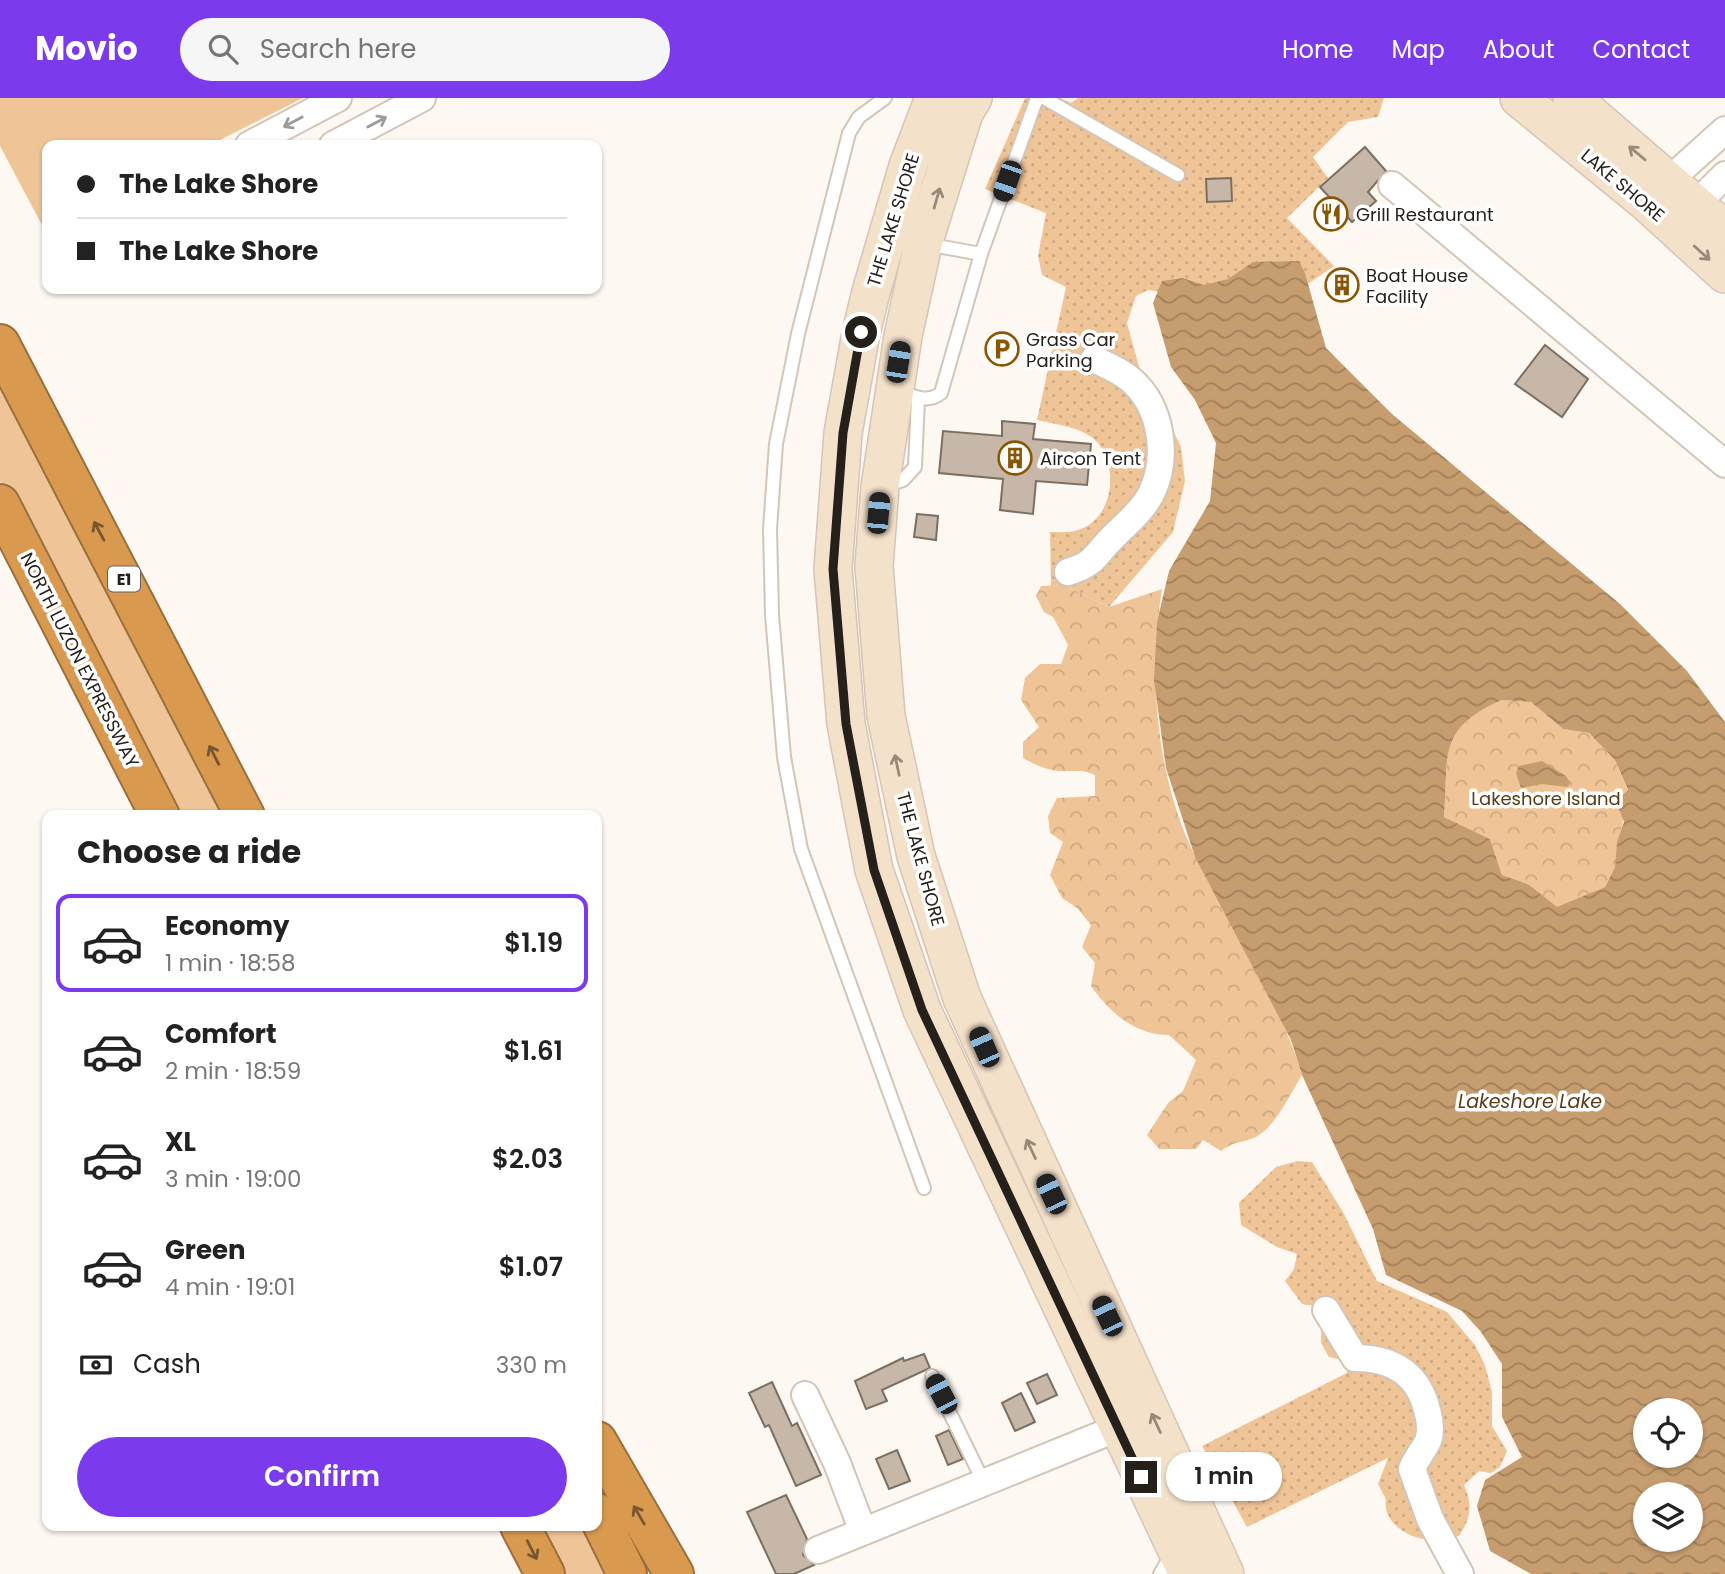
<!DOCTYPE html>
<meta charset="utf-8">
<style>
:root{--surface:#fff;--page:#f6f6f6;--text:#222;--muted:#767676;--line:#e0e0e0;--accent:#7c3aed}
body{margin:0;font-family:Poppins,sans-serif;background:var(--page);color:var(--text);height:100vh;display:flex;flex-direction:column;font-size:26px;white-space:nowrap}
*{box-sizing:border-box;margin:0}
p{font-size:23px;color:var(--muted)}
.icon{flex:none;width:38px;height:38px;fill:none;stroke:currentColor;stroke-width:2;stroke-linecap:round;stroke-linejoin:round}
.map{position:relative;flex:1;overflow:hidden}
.sheet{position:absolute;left:42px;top:712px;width:560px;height:721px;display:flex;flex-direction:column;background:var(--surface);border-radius:14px;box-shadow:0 2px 5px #0004}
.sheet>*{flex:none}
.banner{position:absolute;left:42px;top:42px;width:560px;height:154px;border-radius:14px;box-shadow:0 2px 5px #0004;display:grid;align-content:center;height:154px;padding:0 35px;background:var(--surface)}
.fabs{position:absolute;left:1633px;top:1300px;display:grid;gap:14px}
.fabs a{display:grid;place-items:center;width:70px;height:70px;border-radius:50%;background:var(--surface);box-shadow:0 2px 5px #0004;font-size:35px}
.end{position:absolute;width:32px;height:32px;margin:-16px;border:9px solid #26201b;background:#fff;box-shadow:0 0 0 4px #fff}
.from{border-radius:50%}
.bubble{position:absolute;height:49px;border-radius:24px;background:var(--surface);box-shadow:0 2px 5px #0004;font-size:23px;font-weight:600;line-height:49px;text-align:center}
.car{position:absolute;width:21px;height:42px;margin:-21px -10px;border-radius:9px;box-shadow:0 0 5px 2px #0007;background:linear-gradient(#222 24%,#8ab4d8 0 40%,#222 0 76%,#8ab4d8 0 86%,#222 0)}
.banner b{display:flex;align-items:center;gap:24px;height:66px;font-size:26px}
.banner b+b{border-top:2px solid var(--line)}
.banner i{width:18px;height:18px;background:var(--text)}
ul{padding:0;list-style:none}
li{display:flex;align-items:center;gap:21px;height:98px;margin:0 14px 10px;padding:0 21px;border:4px solid transparent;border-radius:14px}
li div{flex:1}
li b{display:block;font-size:26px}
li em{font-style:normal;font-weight:600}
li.on{border-color:var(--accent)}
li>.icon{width:63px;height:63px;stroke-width:1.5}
h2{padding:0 35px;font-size:32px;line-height:84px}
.pay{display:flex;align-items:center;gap:18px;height:77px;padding:0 35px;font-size:26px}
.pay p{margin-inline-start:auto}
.action{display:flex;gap:14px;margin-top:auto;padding:14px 35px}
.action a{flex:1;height:80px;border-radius:42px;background:var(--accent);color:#fff;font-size:28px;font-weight:600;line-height:80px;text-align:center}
header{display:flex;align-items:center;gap:42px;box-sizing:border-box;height:98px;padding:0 35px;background:var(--accent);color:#fff}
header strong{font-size:33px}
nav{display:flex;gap:38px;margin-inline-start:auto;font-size:24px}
.search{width:490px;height:63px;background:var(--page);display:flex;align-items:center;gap:18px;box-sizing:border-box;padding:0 24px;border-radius:38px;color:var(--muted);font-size:26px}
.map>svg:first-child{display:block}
.green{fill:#efc598}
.forest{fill:url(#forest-crowns)}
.park{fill:url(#park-dots)}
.water{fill:url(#water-waves);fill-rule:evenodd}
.building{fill:#c6b7a8;stroke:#7c6f61;stroke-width:2}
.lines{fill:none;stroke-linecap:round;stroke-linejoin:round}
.lane-casing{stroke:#d4c5b6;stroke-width:16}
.street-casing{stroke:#d4c5b6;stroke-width:30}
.secondary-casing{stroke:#d4c5b6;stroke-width:40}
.highway-casing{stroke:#9a6f3d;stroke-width:42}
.lane{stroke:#fff;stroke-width:12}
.street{stroke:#fff;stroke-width:26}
.secondary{stroke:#f4e1ca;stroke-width:37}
.highway{stroke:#d99a4f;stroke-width:38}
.oneway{stroke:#9d9b98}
.oneway2{stroke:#978a7b}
.oneway3{stroke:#775732}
.route{stroke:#26201b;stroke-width:9}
.labels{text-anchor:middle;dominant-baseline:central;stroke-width:7;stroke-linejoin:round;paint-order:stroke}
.shield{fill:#fff;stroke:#67635f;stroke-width:2}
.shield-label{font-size:16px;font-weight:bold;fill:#26201b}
.street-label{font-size:18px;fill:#26201b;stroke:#fff}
.poi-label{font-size:18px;fill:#26201b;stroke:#fff;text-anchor:start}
.park-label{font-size:18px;fill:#573a16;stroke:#fff}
.water-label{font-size:19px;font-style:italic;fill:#593c18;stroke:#fff}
</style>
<header>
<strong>Movio</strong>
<div class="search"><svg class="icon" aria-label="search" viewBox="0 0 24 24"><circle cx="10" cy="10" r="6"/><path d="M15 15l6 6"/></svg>Search here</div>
<nav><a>Home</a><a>Map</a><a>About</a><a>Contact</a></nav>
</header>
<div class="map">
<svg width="1725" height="1476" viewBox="0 0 1725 1476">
<defs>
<pattern id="forest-crowns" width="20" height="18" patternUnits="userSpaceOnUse" patternTransform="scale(1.75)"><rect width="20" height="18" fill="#efc598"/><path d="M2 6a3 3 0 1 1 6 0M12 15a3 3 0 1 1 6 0" fill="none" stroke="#cda982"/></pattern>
<pattern id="park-dots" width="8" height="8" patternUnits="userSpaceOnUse" patternTransform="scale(1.75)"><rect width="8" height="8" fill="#efc598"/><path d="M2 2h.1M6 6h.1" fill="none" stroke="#cda982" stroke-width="1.8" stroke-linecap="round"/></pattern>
<pattern id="water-waves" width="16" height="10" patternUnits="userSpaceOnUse" patternTransform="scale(1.75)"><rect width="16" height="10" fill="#c69d6f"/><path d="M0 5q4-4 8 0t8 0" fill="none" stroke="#a1805a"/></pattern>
</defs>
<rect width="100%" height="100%" fill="#fef8f2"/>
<path class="green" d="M0 0H303L210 47H47V130L44 131 0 48Z
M0 282 228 717H175L0 383Z
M532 1428H586L610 1476H556Z"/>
<path class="forest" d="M1064 487 1109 509 1162 491C1148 578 1156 682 1197 762 1233 833 1279 901 1302 977 1290 996 1276 1028 1256 1039 1243 1045 1236 1042 1221 1053L1203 1042 1196 1051H1159L1147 1037 1168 1005 1183 993 1196 962 1169 937C1135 937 1110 915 1091 888L1095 865 1082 849 1091 827 1077 810 1062 800 1050 777 1063 744 1050 735 1048 718 1057 700 1095 698V677C1084 672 1079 673 1067 673 1051 674 1037 668 1023 660V644L1039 629 1021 602 1025 580 1040 566H1061L1068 547 1053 519 1044 514 1036 498 1041 488Z
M1502 602 1531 604 1563 631 1589 635 1615 662 1628 693 1615 769 1605 789 1557 810 1528 786 1502 777 1490 741 1444 719C1449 658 1436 631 1502 602Z"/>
<path class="park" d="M1025 0H1060L1071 5 1078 0H1384L1378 19 1348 24 1313 59 1328 80 1287 120 1334 168 1299 192 1181 197 1148 192 1136 198 1127 225 1143 283 1165 315 1181 349 1185 383 1173 434 1109 509 1064 487 1051 488 1050 434C1059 434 1070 435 1078 432 1115 421 1120 364 1094 341 1080 329 1054 326 1037 322L1066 189 1042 177 1038 158 1046 115 985 91Z
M1297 1063 1312 1064 1343 1114 1377 1183 1447 1214 1475 1247 1485 1267 1492 1294V1328L1507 1353 1500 1369 1491 1375 1479 1373 1464 1387C1473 1407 1471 1420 1459 1438 1449 1439 1436 1442 1425 1441 1405 1439 1382 1422 1386 1401L1378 1386 1388 1360 1247 1429 1202 1348 1347 1275 1346 1263 1329 1259 1321 1245 1322 1209 1302 1206 1285 1183 1294 1171 1297 1156 1277 1149 1241 1127 1239 1105 1276 1069Z"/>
<path class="water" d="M1299 163 1305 175 1326 250 1392 316 1620 506 1687 573 1725 624V1476H1531L1490 1453 1477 1408 1485 1382 1522 1359 1502 1319V1266L1481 1234 1462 1213 1386 1177 1373 1131 1302 977 1291 942 1195 759 1166 670 1154 582 1157 524 1169 473 1210 403 1216 345 1195 302 1171 269 1153 205 1162 183 1182 180 1204 187 1228 181 1253 164ZM1502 602 1531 604 1563 631 1589 635 1615 662 1628 692 1616 703 1624 724 1617 744 1615 769 1605 789 1557 809 1528 786 1502 777 1490 741 1444 719C1449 658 1436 631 1502 602ZM1645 1312H1690V1358H1645ZM1645 1396H1690V1442H1645Z
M1542 663 1566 678 1570 685 1568 689 1542 686 1521 690 1516 675 1519 668Z"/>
<path class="building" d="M1365 49 1386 73 1368 94 1376 103 1352 124 1320 89Z
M1231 80 1232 103 1207 104 1206 81Z
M1347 172 1357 191 1338 203 1327 183Z
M1545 247 1588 281 1562 319 1515 286Z
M1002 323 1035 326 1033 341 1091 346 1087 387 1036 383 1033 416 1000 412 1003 381 939 375 943 333 1002 338Z
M917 416 938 418 936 442 914 439Z
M924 1256 930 1270 882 1292 887 1303 866 1311 855 1283 903 1260 904 1263Z
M1047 1276 1057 1297 1037 1306 1027 1285Z
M772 1284 792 1328 797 1325 821 1377 796 1388 769 1327 765 1329 749 1295Z
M1021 1295 1035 1324 1015 1333 1002 1305Z
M949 1332 963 1361 948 1367 936 1338Z
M897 1352 910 1383 889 1391 876 1361Z
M786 1397 807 1441 803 1457 814 1467 794 1476H776L747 1414Z"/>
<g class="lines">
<defs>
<path id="lane" d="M885 0 859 19 849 35 798 236 776 346 770 431 772 517 784 659 801 751 924 1090
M1044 0 1178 77
M926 146 981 156
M898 292C912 298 927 306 941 295L981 156 1037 0
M884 388 903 382 915 369 918 301
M932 1278 984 1385
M1160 1476 1173 1454"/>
<path id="street" d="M249 47 338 0
M333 47 422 0
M1392 87 1725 366
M1656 94 1725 32
M1684 118 1725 77
M1068 474C1095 466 1094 458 1112 440 1126 426 1142 413 1151 396 1169 360 1162 309 1131 282 1121 273 1106 267 1094 261
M1326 1212 1355 1260C1394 1260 1420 1277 1428 1316 1430 1323 1431 1336 1428 1343 1424 1352 1416 1360 1412 1371L1430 1421 1460 1476
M805 1297 837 1365 862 1431
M818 1452 1118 1330"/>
<path id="secondary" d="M934 0 908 68 871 194 861 235 843 335 833 471 846 626 874 772 922 912 1188 1476
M973 0 964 15 923 146 903 238 880 389 874 468 886 618 916 758 962 900 1225 1476
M1519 0 1646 104 1725 176
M1572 0 1725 132"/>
<path id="highway" d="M0 246 245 718
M0 406 160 718
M597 1343 674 1476
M597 1415 627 1476
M520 1428 545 1476"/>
</defs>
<use href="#lane" class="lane-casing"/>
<use href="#street" class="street-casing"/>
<use href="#secondary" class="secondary-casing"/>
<use href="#highway" class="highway-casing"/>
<use href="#lane" class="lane"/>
<use href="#street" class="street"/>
<use href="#secondary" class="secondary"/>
<use href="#highway" class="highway"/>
</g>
<defs><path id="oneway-shaft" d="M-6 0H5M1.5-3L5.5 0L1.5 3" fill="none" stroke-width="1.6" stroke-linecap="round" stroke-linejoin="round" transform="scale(1.75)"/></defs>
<g class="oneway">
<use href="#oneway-shaft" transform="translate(293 24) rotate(152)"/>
<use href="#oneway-shaft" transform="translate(377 24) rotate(-28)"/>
</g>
<g class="oneway2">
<use href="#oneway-shaft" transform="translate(1637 55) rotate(-140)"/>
<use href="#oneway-shaft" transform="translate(937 100) rotate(-74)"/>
<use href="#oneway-shaft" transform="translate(1702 155) rotate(42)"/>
<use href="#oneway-shaft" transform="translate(897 667) rotate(-102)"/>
<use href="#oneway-shaft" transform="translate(1031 1051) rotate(-115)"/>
<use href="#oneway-shaft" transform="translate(1156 1325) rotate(-115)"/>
</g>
<g class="oneway3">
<use href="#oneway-shaft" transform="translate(99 433) rotate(-118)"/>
<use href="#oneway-shaft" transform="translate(214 657) rotate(-117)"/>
<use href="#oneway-shaft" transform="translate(639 1417) rotate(-120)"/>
<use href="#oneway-shaft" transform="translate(532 1452) rotate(63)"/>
</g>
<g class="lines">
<path class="route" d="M861 234 843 335 833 471 846 626 874 772 922 912 1141 1379"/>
</g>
<defs>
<symbol id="restaurant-ring" viewBox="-11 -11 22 22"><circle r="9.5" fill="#fff" stroke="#8b5604" stroke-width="1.5"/><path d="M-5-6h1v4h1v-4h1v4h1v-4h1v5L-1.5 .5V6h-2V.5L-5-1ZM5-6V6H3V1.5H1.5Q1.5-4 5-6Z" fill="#8b5604"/></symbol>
<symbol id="building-ring" viewBox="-11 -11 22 22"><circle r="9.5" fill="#fff" stroke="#8b5604" stroke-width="1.5"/><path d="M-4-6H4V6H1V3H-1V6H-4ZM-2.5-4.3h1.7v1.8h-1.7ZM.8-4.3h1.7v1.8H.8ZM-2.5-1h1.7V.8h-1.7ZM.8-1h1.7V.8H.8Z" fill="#8b5604"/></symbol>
<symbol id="parking-ring" viewBox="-11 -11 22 22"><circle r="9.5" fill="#fff" stroke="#8b5604" stroke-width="1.5"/><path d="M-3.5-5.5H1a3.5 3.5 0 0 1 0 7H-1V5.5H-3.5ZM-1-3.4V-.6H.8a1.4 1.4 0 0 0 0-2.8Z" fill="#8b5604"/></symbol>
</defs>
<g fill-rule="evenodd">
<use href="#restaurant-ring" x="1312" y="97" width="38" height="38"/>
<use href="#building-ring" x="1323" y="168" width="38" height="38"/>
<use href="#parking-ring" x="983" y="232" width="38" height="38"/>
<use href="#building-ring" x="996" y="341" width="38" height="38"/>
</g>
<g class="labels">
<rect class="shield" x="108" y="468.5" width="32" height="25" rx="5"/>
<g class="shield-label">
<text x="124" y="481">E1</text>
</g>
<g class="street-label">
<text transform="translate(1623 87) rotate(40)">LAKE SHORE</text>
<text transform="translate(893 122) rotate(-73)">THE LAKE SHORE</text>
<text transform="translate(80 562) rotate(63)">NORTH LUZON EXPRESSWAY</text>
<text transform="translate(921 761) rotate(75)">THE LAKE SHORE</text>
</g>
<g class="poi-label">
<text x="1356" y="116">Grill Restaurant</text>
<text x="1366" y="177">Boat House<tspan x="1366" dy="21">Facility</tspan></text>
<text x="1026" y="241">Grass Car<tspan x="1026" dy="21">Parking</tspan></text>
<text x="1040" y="360">Aircon Tent</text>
</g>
<g class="park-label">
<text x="1546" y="700">Lakeshore Island</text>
</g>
<g class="water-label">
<text x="1530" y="1003">Lakeshore Lake</text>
</g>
</g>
</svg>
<div class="fabs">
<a><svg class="icon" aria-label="locate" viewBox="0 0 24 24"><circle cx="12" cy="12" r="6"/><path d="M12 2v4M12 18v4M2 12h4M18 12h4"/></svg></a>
<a><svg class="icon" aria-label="layers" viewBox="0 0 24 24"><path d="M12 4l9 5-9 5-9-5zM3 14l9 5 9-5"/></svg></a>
</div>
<i class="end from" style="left:861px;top:234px"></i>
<i class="end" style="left:1141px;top:1379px"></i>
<div class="bubble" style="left:1166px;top:1354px;width:116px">1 min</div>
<i class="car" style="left:1007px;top:83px;rotate:199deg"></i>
<i class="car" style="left:898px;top:264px;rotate:9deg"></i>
<i class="car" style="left:878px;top:415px;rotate:5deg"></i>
<i class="car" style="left:984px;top:949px;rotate:336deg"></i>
<i class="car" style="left:1051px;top:1096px;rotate:335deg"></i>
<i class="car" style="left:1107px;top:1218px;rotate:335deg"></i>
<i class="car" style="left:941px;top:1296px;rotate:332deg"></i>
<div class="banner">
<b><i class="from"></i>The Lake Shore</b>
<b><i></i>The Lake Shore</b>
</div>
<section class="sheet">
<h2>Choose a ride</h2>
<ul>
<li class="on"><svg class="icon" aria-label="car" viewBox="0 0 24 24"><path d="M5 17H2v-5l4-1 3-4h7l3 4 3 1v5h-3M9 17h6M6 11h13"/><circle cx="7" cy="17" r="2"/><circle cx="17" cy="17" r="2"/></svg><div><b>Economy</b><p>1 min · 18:58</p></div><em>$1.19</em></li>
<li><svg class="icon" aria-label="car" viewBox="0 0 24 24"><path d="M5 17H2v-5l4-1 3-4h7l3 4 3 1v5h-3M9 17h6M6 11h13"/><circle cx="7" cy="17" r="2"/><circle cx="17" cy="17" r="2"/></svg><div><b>Comfort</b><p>2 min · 18:59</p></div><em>$1.61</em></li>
<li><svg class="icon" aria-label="car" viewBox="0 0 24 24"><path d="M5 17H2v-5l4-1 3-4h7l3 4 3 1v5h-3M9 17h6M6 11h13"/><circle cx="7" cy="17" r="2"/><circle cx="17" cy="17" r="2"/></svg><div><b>XL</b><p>3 min · 19:00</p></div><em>$2.03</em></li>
<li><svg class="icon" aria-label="car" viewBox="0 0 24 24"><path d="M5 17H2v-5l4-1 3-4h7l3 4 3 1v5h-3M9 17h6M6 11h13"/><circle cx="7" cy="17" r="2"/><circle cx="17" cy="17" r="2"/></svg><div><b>Green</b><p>4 min · 19:01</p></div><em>$1.07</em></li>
</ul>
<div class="pay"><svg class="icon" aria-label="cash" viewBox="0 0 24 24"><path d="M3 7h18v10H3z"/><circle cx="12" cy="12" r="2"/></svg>Cash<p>330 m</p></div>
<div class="action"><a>Confirm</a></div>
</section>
</div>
